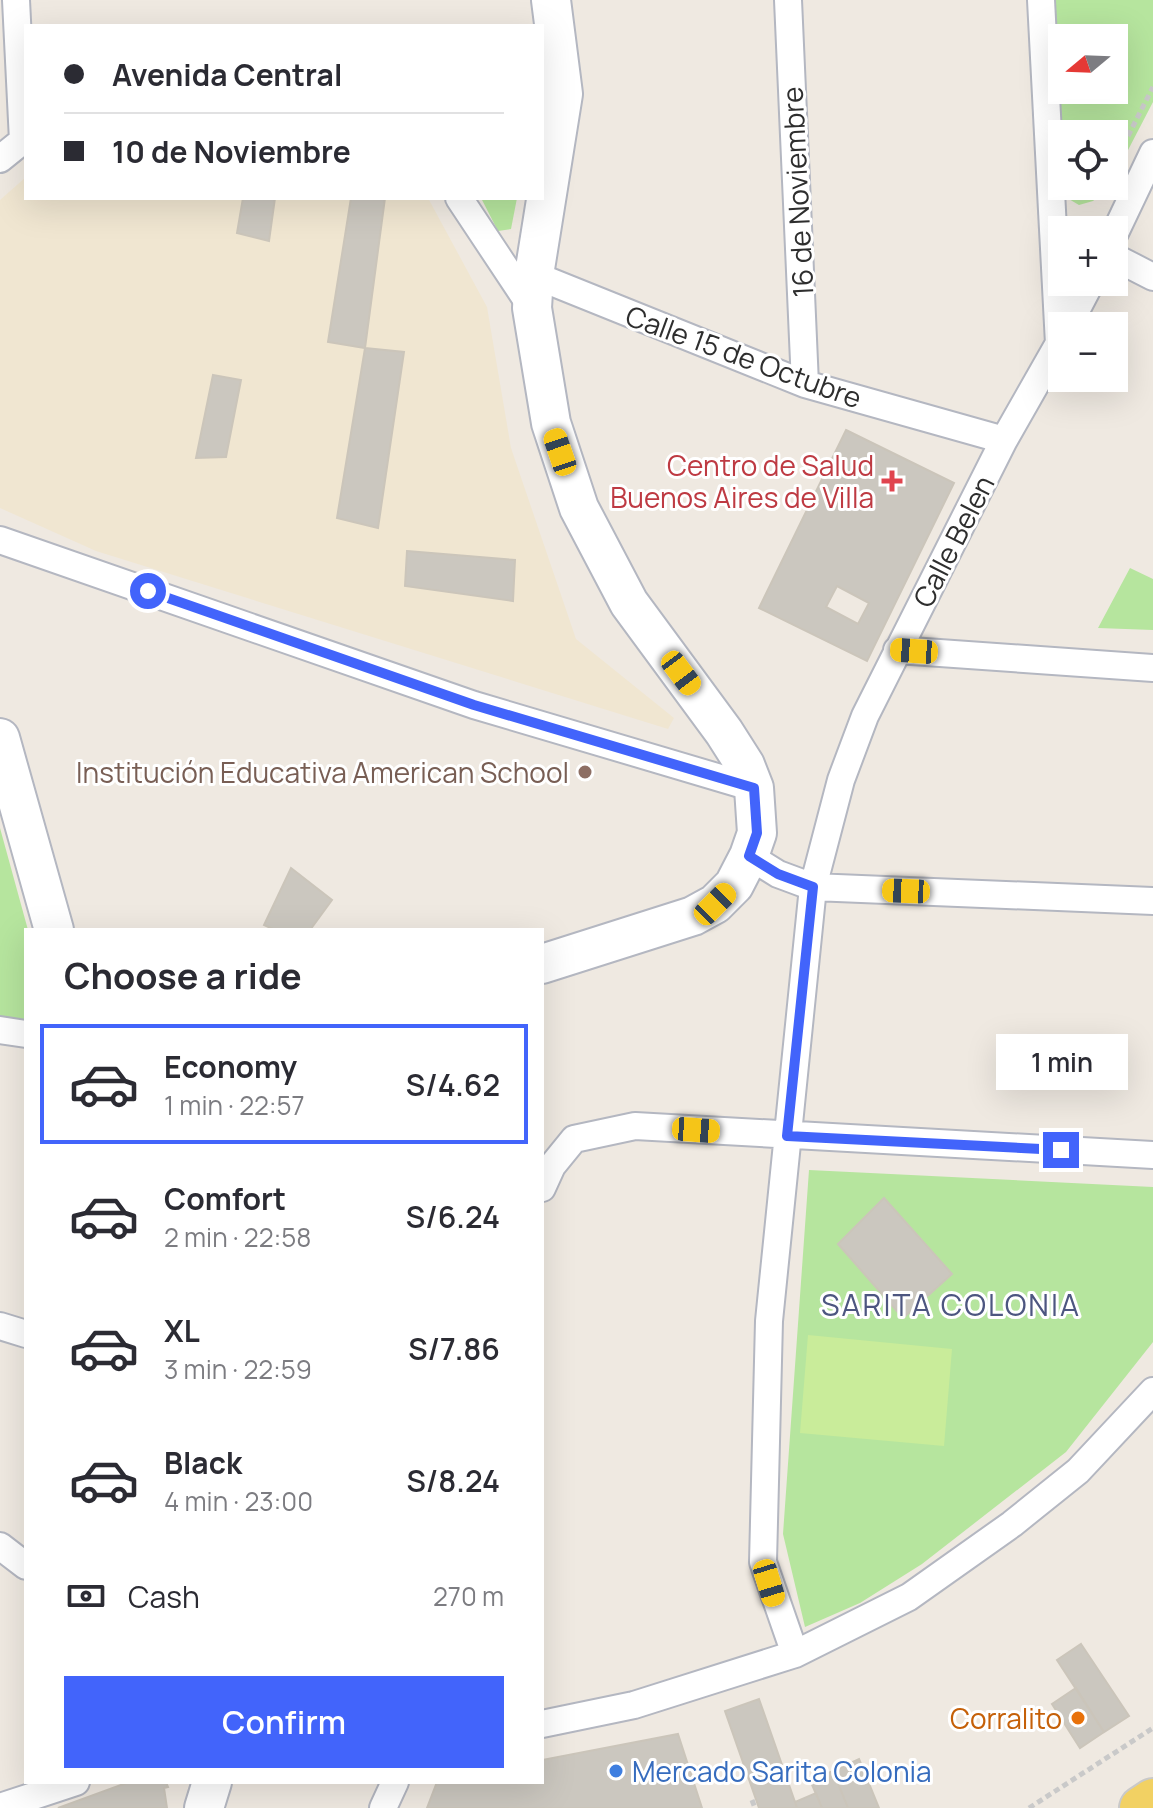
<!DOCTYPE html>
<meta charset="utf-8">
<style>
:root{--surface:#fff;--page:#f7f7f7;--text:#2b2b33;--muted:#7c7c81;--line:#e1e1e2;--accent:#4264fb}
body{margin:0;font-family:Manrope,sans-serif;background:var(--page);color:var(--text);height:100vh;display:flex;flex-direction:column;font-size:30px;white-space:nowrap}
*{box-sizing:border-box;margin:0}
p{font-size:26px;color:var(--muted)}
.icon{flex:none;width:44px;height:44px;fill:none;stroke:currentColor;stroke-width:2;stroke-linecap:round;stroke-linejoin:round}
.map{position:relative;flex:1;overflow:hidden}
.drawer{position:absolute;left:24px;top:928px;width:520px;height:856px;display:flex;flex-direction:column;background:var(--surface);border-radius:0px;box-shadow:0 8px 32px #0002}
.drawer>*{flex:none}
.guide{position:absolute;left:24px;top:24px;width:520px;height:176px;border-radius:0px;box-shadow:0 8px 32px #0002;display:grid;align-content:center;height:176px;padding:0 40px;background:var(--surface)}
.needle{width:52px;rotate:251deg}
.tools{position:absolute;left:1048px;top:24px;display:grid;gap:16px}
.tools a{display:grid;place-items:center;width:80px;height:80px;border-radius:0px;background:var(--surface);box-shadow:0 8px 32px #0002;font-size:40px}
.end{position:absolute;width:36px;height:36px;margin:-18px;border:10px solid #4264fb;background:#fff;box-shadow:0 0 0 4px #fff}
.from{border-radius:50%}
.bubble{position:absolute;height:56px;border-radius:0px;background:var(--surface);box-shadow:0 8px 32px #0002;font-size:26px;font-weight:600;line-height:56px;text-align:center}
.car{position:absolute;width:24px;height:48px;margin:-24px -12px;border-radius:10px;box-shadow:0 0 6px 2px #0007;background:linear-gradient(#f5c518 24%,#345 0 40%,#f5c518 0 76%,#345 0 86%,#f5c518 0)}
.guide b{display:flex;align-items:center;gap:28px;height:76px;font-size:30px}
.guide b+b{border-top:2px solid var(--line)}
.guide i{width:20px;height:20px;background:var(--text)}
ul{padding:0;list-style:none}
li{display:flex;align-items:center;gap:24px;height:120px;margin:0 16px 12px;padding:0 24px;border:4px solid transparent;border-radius:0px}
li div{flex:1}
li b{display:block;font-size:30px}
li em{font-style:normal;font-weight:600}
li.active{border-color:var(--accent)}
li>.icon{width:72px;height:72px;stroke-width:1.5}
h2{padding:0 40px;font-size:36px;line-height:96px}
.pay{display:flex;align-items:center;gap:20px;height:88px;padding:0 40px;font-size:30px}
.pay p{margin-inline-start:auto}
.button{display:flex;gap:16px;margin-top:auto;padding:16px 40px}
.button a{flex:1;height:92px;border-radius:0px;background:var(--accent);color:#fff;font-size:32px;font-weight:600;line-height:92px;text-align:center}
.map>svg:first-child{display:block}
.education{fill:#f0e6d1}
.green{fill:#b6e59e;fill-rule:evenodd}
.pitch{fill:#c9ec9a}
.building{fill:#cbc7bf;stroke:#cbc5ba;stroke-width:2;fill-rule:evenodd}
.lines{fill:none;stroke-linecap:round;stroke-linejoin:round}
.street-casing{stroke:#b4b7c1;stroke-width:30}
.secondary-casing{stroke:#b4b7c1;stroke-width:42}
.primary-casing{stroke:#c9c9c9;stroke-width:46}
.path{stroke:#c9c9c9;stroke-width:5;stroke-dasharray:6 4;stroke-linecap:butt}
.street{stroke:#fff;stroke-width:26}
.secondary{stroke:#fff;stroke-width:38}
.primary{stroke:#f2d163;stroke-width:42}
.route{stroke:#4264fb;stroke-width:10}
.health-dot{fill:#e0444e;stroke:#fff;stroke-width:3}
.education-dot{fill:#8d6e63;stroke:#fff;stroke-width:3}
.food-dot{fill:#e8710a;stroke:#fff;stroke-width:3}
.shop-dot{fill:#3f7fe0;stroke:#fff;stroke-width:3}
.labels{text-anchor:middle;dominant-baseline:central;stroke-width:6;stroke-linejoin:round;paint-order:stroke}
.street-label{font-size:28px;fill:#2e2e2e;stroke:#fff}
.health-label{font-size:28px;fill:#be3a42;stroke:#fff;text-anchor:end}
.education-label{font-size:28px;fill:#785e54;stroke:#fff;text-anchor:end}
.food-label{font-size:28px;fill:#c56008;stroke:#fff;text-anchor:end}
.shop-label{font-size:28px;fill:#366cbe;stroke:#fff;text-anchor:start}
.neighbourhood-label{font-size:30px;letter-spacing:2px;fill:#4d5680;stroke:#fff}
</style>
<div class="map">
<svg width="1153" height="1808" viewBox="0 0 1153 1808">
<rect width="100%" height="100%" fill="#efe9e1"/>
<path class="education" d="M26 177V198H428L487 307 511 448 576 639 674 718 668 729 96 551 0 508V200Z"/>
<path class="green" d="M1047 0H1153V102L1114 177V134H1062V186H1109L1093 201 1079 205 1062 195ZM1062 38H1114V90H1062Z
M481 198H517L511 229 498 231Z
M1130 568 1153 579V630L1098 628Z
M0 828 28 930H26V1023L0 1017Z
M809 1170 1153 1187V1342L1066 1452 922 1564 860 1603 805 1627 783 1534Z"/>
<path class="pitch" d="M808 1335 952 1349 944 1446 800 1433Z"/>
<path class="building" d="M243 198H275L269 241 237 233Z
M351 198H385L365 348 328 342Z
M365 348 404 352 378 528 337 518Z
M213 375 241 380 226 457 196 458Z
M846 430 954 483 867 661 759 608ZM837 586 869 603 858 624 826 607Z
M407 551 515 560 513 601 405 586Z
M291 868 332 900 310 930H275L264 925Z
M884 1198 952 1274 903 1318 838 1244Z
M1081 1644 1129 1716 1104 1732 1057 1660Z
M1076 1688 1104 1732 1080 1748 1052 1704Z
M759 1699 795 1802 797 1808H759L725 1711Z
M678 1734 702 1808H427L437 1782H542V1760Z
M859 1759 879 1808H848L833 1771Z
M833 1771 848 1808H822L810 1780Z
M129 1782H166L168 1787 164 1788 167 1808H58Z
M816 1793 822 1808H797L795 1802Z"/>
<g class="lines">
<defs>
<path id="street" d="M16 0 23 141
M788 0 805 384
M1041 0 1059 344
M0 159 26 138
M459 198 532 308
M1114 235 1153 153
M1114 257 1153 277
M534 275 805 384 1004 440
M1068 326 1091 282
M0 540 474 705 754 788
M897 650 1153 668
M749 856 778 874 813 887 1153 901
M0 1030 26 1034
M542 1188 552 1166 574 1139 635 1126 1153 1155
M0 1326 26 1334
M0 1546 26 1566
M795 1654 763 1562 769 1321 813 887 841 780 865 716 1004 440 1062 338
M542 1724 634 1705 795 1654 909 1597 1012 1524 1078 1471 1153 1391
M0 1807 76 1782
M383 1808 395 1782"/>
<path id="secondary" d="M0 738 54 930
M542 964 693 916 715 904 734 885 749 856 757 833 754 788 745 765 724 732 629 603 579 508 551 423 532 308 534 275 563 94 551 0
M204 1808 212 1782"/>
<path id="primary" d="M1141 1808 1153 1800"/>
</defs>
<use href="#street" class="street-casing"/>
<use href="#secondary" class="secondary-casing"/>
<use href="#primary" class="primary-casing"/>
<path class="path" d="M1128 136 1153 87
M1080 198 1094 195 1101 186
M752 1800 755 1808
M1029 1808 1153 1728"/>
<use href="#street" class="street"/>
<use href="#secondary" class="secondary"/>
<use href="#primary" class="primary"/>
</g>
<g class="lines">
<path class="route" d="M148 591 474 705 754 788 757 833 749 856 778 874 813 887 787 1136 1061 1150"/>
</g>
<path class="health-dot" d="M888 469h8v8h8v8h-8v8h-8v-8h-8v-8h8z"/>
<circle class="education-dot" cx="585" cy="772" r="8"/>
<circle class="food-dot" cx="1078" cy="1718" r="8"/>
<circle class="shop-dot" cx="616" cy="1771" r="8"/>
<g class="labels">
<g class="street-label">
<text transform="translate(797 192) rotate(-93)">16 de Noviembre</text>
<text transform="translate(744 356) rotate(20)">Calle 15 de Octubre</text>
<text transform="translate(953 541) rotate(-63)">Calle Belen</text>
</g>
<g class="health-label">
<text x="874" y="465">Centro de Salud<tspan x="874" dy="32">Buenos Aires de Villa</tspan></text>
</g>
<g class="education-label">
<text x="569" y="772">Institución Educativa American School</text>
</g>
<g class="food-label">
<text x="1062" y="1718">Corralito</text>
</g>
<g class="shop-label">
<text x="632" y="1771">Mercado Sarita Colonia</text>
</g>
<g class="neighbourhood-label">
<text x="951" y="1304">SARITA COLONIA</text>
</g>
</g>
</svg>
<div class="tools">
<a><svg class="needle" viewBox="-14 -14 28 28"><path d="M0-13l5 13h-10z" fill="#e53935"/><path d="M0 13l5-13h-10z" fill="#7c7c81"/></svg></a>
<a><svg class="icon" aria-label="locate" viewBox="0 0 24 24"><circle cx="12" cy="12" r="6"/><path d="M12 2v4M12 18v4M2 12h4M18 12h4"/></svg></a>
<a>+</a>
<a>−</a>
</div>
<i class="end from" style="left:148px;top:591px"></i>
<i class="end" style="left:1061px;top:1150px"></i>
<div class="bubble" style="left:996px;top:1034px;width:132px">1 min</div>
<i class="car" style="left:560px;top:452px;rotate:341deg"></i>
<i class="car" style="left:914px;top:651px;rotate:274deg"></i>
<i class="car" style="left:681px;top:673px;rotate:143deg"></i>
<i class="car" style="left:906px;top:891px;rotate:272deg"></i>
<i class="car" style="left:715px;top:904px;rotate:45deg"></i>
<i class="car" style="left:696px;top:1130px;rotate:94deg"></i>
<i class="car" style="left:769px;top:1583px;rotate:163deg"></i>
<div class="guide">
<b><i class="from"></i>Avenida Central</b>
<b><i></i>10 de Noviembre</b>
</div>
<section class="drawer">
<h2>Choose a ride</h2>
<ul>
<li class="active"><svg class="icon" aria-label="car" viewBox="0 0 24 24"><path d="M5 17H2v-5l4-1 3-4h7l3 4 3 1v5h-3M9 17h6M6 11h13"/><circle cx="7" cy="17" r="2"/><circle cx="17" cy="17" r="2"/></svg><div><b>Economy</b><p>1 min · 22:57</p></div><em>S/4.62</em></li>
<li><svg class="icon" aria-label="car" viewBox="0 0 24 24"><path d="M5 17H2v-5l4-1 3-4h7l3 4 3 1v5h-3M9 17h6M6 11h13"/><circle cx="7" cy="17" r="2"/><circle cx="17" cy="17" r="2"/></svg><div><b>Comfort</b><p>2 min · 22:58</p></div><em>S/6.24</em></li>
<li><svg class="icon" aria-label="car" viewBox="0 0 24 24"><path d="M5 17H2v-5l4-1 3-4h7l3 4 3 1v5h-3M9 17h6M6 11h13"/><circle cx="7" cy="17" r="2"/><circle cx="17" cy="17" r="2"/></svg><div><b>XL</b><p>3 min · 22:59</p></div><em>S/7.86</em></li>
<li><svg class="icon" aria-label="car" viewBox="0 0 24 24"><path d="M5 17H2v-5l4-1 3-4h7l3 4 3 1v5h-3M9 17h6M6 11h13"/><circle cx="7" cy="17" r="2"/><circle cx="17" cy="17" r="2"/></svg><div><b>Black</b><p>4 min · 23:00</p></div><em>S/8.24</em></li>
</ul>
<div class="pay"><svg class="icon" aria-label="cash" viewBox="0 0 24 24"><path d="M3 7h18v10H3z"/><circle cx="12" cy="12" r="2"/></svg>Cash<p>270 m</p></div>
<div class="button"><a>Confirm</a></div>
</section>
</div>
